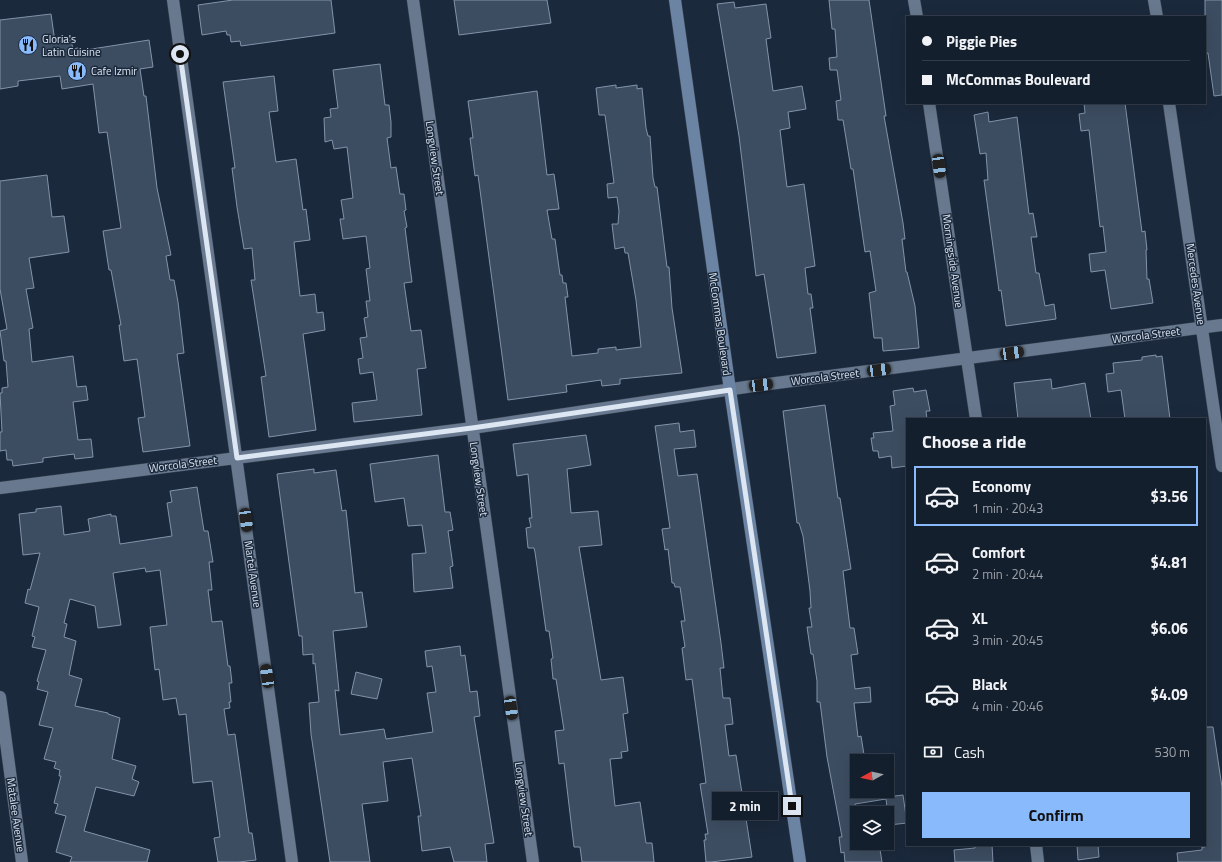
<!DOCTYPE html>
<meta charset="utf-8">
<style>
:root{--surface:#141f2d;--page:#1d2735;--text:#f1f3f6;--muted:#9da2aa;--line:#333d49;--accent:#89bafc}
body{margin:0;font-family:"Titillium Web",sans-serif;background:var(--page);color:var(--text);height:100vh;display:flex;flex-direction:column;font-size:15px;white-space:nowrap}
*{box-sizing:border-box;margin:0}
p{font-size:13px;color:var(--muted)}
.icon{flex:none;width:22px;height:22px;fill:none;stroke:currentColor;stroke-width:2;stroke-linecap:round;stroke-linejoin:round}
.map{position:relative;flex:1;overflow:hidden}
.side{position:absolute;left:906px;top:418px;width:300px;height:428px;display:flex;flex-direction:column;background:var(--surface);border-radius:0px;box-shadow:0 4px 16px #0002,0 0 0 1px var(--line)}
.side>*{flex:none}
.guide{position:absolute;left:906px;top:16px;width:300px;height:88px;border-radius:0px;box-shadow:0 4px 16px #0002,0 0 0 1px var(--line);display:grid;align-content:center;height:88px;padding:0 16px;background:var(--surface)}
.needle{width:26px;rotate:262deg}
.tools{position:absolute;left:850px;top:754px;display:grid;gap:8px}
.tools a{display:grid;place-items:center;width:44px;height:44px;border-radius:0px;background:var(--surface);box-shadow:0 4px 16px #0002,0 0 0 1px var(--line);font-size:20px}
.end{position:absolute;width:18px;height:18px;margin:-9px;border:5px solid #dde6f3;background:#111;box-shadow:0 0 0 2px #111}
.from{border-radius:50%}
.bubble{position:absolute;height:28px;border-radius:0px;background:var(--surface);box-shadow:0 4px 16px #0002,0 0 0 1px var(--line);font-size:13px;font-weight:700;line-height:28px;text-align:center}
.car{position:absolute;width:12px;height:24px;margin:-12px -6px;border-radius:5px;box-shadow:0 0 3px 1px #0007;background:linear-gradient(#222 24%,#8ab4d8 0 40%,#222 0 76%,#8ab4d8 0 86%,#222 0)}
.guide b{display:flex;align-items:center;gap:14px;height:38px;font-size:15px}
.guide b+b{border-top:1px solid var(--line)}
.guide i{width:10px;height:10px;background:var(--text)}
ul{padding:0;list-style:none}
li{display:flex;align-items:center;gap:12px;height:60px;margin:0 8px 6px;padding:0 8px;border:2px solid transparent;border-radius:0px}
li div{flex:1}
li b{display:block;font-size:15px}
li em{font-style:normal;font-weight:700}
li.on{border-color:var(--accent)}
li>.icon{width:36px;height:36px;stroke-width:1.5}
h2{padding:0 16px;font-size:18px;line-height:48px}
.pay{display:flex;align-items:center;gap:10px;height:44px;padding:0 16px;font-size:15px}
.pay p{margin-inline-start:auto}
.action{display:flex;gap:8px;margin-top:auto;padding:8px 16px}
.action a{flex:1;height:46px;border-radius:0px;background:var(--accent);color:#111;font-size:16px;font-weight:700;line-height:46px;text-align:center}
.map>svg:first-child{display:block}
.building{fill:#3d4d61;stroke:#8293aa}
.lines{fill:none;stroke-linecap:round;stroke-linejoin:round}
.street-casing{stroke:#394454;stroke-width:13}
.secondary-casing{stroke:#394454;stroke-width:13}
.street{stroke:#68798f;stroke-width:12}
.secondary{stroke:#6c84a4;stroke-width:12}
.route{stroke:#dde6f3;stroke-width:5}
.labels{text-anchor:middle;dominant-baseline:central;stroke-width:3;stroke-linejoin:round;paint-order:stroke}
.poi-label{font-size:11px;fill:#dde6f3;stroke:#1b293c;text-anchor:start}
.street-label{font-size:11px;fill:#dde6f3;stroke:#1b293c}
</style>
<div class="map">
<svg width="1222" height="862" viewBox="0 0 1222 862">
<rect width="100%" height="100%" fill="#1b293c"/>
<path class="building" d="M233 0H331L335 33 241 46 240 41 231 42 230 35H227L226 31 202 35 198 5Z
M454 0H547L551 23 459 35Z
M829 0H869L886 116H884L903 223 905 239H902L906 272H907L915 306 919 348 883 351 882 338H874L869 293 876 291 870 251 865 252 853 169H851L843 120H838L836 101 841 100 837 70H830L829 58 837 57 835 29H832Z
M1205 0H1222V95L1214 96 1208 53 1205 54Z
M734 2 735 8 766 4 771 38 766 39 773 91 802 86 806 109 788 112 790 128 780 130 787 187 804 184 815 266 805 268 808 294H811L813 308H810L816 353 777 358 764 274 756 276 739 136 717 4Z
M51 14 55 42 71 40 73 49 78 48 79 51 149 40 153 67 140 69 144 96H146L157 188 171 255 166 256 170 280H174L178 302 184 353 177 354 190 446 143 452 138 418 145 417 137 359 124 361 119 325H121L111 270H109L103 231 121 228 107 132 99 133 93 84 62 89 60 76 18 81V86L0 89V20Z
M380 64 385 105H389L391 122V137L387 138 391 168 396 167 400 194H404L406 210 404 211 407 227 405 228 412 282 404 283 411 331 421 330 426 368 417 369 422 415 354 422 352 403 377 400 373 372 360 374 358 359 363 358 360 338 367 337 364 318 368 317 366 301H370L366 269 370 268 366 236 343 239 340 219H344L341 200 353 198 347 147 334 149 332 140 325 142 324 118 331 117 330 109 338 108 333 70Z
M274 76 278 111 269 112 276 162 296 159 303 210 306 209 310 240 294 242 300 296 315 294 317 313 323 312 325 330 303 334 316 430 269 437 261 377 266 376 251 280H255L252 248 244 249 237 207 232 168H235L223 82Z
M616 85V88L637 85V89L642 88 646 128 648 136H650L653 178 655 187H657L667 267H669L672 308 682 373 620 379V384L602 386 601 380 566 385 567 392 508 400 478 175 475 176 470 138H473L468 101 537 91 547 175 554 174 559 209 547 210 552 239H555L560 275H562L563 283H566L568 297H565L572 356 598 353V349L616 347V350L641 347 636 300 628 253H625L624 247 615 249 612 224H618L619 211 617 197 608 198 607 184 614 183 605 115H599L596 88Z
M1084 103H1125L1142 232 1145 231 1147 250H1146L1147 279H1149L1153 303 1111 309 1105 270 1091 272 1089 254 1106 252 1103 226 1100 227 1089 130 1081 131 1079 114 1085 113Z
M988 112 989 122 1017 117 1029 214 1033 213 1037 237H1031L1036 273H1039L1045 306 1054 304 1056 319 1006 326 1001 290 999 291 984 180H988L986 153 980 154 974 115Z
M47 175 52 217 64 216 69 252 29 258 34 288 26 289 33 328 29 329 32 362 73 356 77 387 86 386 88 400 73 402 78 440 91 439 93 457 75 459 74 454 43 458V462L13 466 12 460H7L6 450 0 451V432H2L0 393H2V388L8 387 6 361H4L0 331 7 329 0 289V181Z
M1156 355V357L1162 356 1170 419H1125L1121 390 1108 392 1106 374 1114 373 1113 363 1142 360V357Z
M1051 379 1052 389 1085 383 1091 419H1018L1014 383Z
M913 388 914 392 926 390 930 411H926L927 419H907V466L892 468 891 456 879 458 878 451H873L871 438H874L873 433 893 431 890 406 895 405 893 391Z
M825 405 838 498H840L851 569 843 571 850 628H854L858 654 851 655 855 689 870 687 871 702 854 703 858 737 861 736 865 761H857V791H887V797L903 795 907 823 889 825 886 799 855 804 857 843H879L882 862H845L844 852 841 853 839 837H842L827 757 820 702H817V681L813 654H811L807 627H812L809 608H811L810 591 803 536 799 523H797L783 411Z
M679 423 680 432 694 430 696 447 674 449 678 476 697 474 721 643 724 668H720L723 698H730L733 724 725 725 729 756 736 755 752 857 711 862H706L704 840H706L705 834H708L700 784 706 783 692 679 686 680 682 648 685 647 681 621H685L680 587H675L674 583H672L668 549 665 550 662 529 670 528 655 426Z
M586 435 591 465 567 469 571 513 598 511 602 545 579 547 601 680 623 677 628 713 623 714 628 751 621 752 622 758 610 759 615 806 640 802 646 843H652L654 862H582L580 847H574L564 763 559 764 555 731 564 730 556 679H553L551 659 553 658 549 631H546L535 552 534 548H528L526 528 531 527 529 518H532L528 474 517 476 513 444Z
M438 455 445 512H450L453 530 448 531 453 566 450 567 453 588 414 592 412 554 426 553 422 525 408 526 404 498 375 502 370 464Z
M314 469V473L336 470 342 511 346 510 355 593 362 592 367 627 333 631 339 691 335 690 340 735 384 729 386 739 433 732 427 693 436 692 432 666 427 667 425 651 460 646 461 656 465 655 470 692 477 691 480 716 474 717 494 843 485 844 487 862H454L450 847 422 851 418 816H421L412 758 383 762 388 801 362 804 370 862H330L311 734 309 703 319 702 315 663 313 664V654L303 655 302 636H299L277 474Z
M197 487 204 531H208L213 562H209L212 590H208L212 622 222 621 228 666H230L232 683H229L231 702H229L230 708 224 709 228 735 235 734 249 833H252L256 860 239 862H218L214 838 220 837 212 781 193 783 186 714 179 715 176 698 163 700 159 669 155 670 150 627 167 625 160 570 146 572 145 568 113 573 121 625 98 628 95 606 70 599 64 623 67 624 64 637 76 641 69 675 82 679 75 706 108 713V714L120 718 112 759 136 766 132 779 139 782 134 796 96 787 84 831 150 850 147 862H70L72 857 56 852 66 816 55 813 58 804 54 803 61 776H59L60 770 54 768 56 762 44 759 53 728 39 725 48 692 37 689 39 682 37 681 46 650 32 647 35 637 32 636 39 607 25 603 28 589 30 590 40 553 23 555 19 514 36 512V509L61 506 64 535 90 531 88 519 111 514V516H116L120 544 172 536 167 503 172 502 170 491Z
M356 672 382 679 377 699 351 694Z
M1205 727H1213L1222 787V862H1178L1177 853 1202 850V847H1205Z
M975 845H992L993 862H955L954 850 975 848Z
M1077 845H1098L1099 857 1078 860Z"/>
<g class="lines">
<defs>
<path id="street" d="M173 0 292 862
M413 0 533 862
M914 0 917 17
M1154 0 1157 17
M929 103 976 419
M1169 103 1222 466
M0 488 472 428 746 387 1222 325
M0 697 22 862
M1036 845 1038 862"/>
<path id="secondary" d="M675 0 730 390 800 862"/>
</defs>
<use href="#street" class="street-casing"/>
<use href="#secondary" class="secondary-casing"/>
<use href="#street" class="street"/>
<use href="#secondary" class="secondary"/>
</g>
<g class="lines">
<path class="route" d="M180 54 237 458 472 428 730 390 792 806"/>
</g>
<defs>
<symbol id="restaurant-disc" viewBox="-11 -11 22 22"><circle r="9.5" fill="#89bafc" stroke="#1b293c"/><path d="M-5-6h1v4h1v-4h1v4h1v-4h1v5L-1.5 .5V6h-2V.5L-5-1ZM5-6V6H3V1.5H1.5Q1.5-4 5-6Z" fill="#111"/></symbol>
</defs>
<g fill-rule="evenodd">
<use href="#restaurant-disc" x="17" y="34" width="22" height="22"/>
<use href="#restaurant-disc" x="66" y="60" width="22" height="22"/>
</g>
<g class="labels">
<g class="poi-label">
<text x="42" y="39">Gloria's<tspan x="42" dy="13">Latin Cuisine</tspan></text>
<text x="91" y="71">Cafe Izmir</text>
</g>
<g class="street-label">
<text transform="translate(435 158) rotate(82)">Longview Street</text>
<text transform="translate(953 261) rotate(82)">Morningside Avenue</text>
<text transform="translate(1196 284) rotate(82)">Mercedes Avenue</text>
<text transform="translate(720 324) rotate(82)">McCommas Boulevard</text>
<text transform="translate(1146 335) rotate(-7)">Worcola Street</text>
<text transform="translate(825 377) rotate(-7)">Worcola Street</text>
<text transform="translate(183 464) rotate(-7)">Worcola Street</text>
<text transform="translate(479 479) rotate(82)">Longview Street</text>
<text transform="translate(253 574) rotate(82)">Martel Avenue</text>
<text transform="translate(524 799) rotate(82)">Longview Street</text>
<text transform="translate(16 815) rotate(82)">Matalee Avenue</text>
</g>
</g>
</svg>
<div class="tools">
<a><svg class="needle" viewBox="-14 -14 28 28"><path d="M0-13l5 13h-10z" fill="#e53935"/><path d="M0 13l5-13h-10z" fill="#9da2aa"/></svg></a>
<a><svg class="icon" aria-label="layers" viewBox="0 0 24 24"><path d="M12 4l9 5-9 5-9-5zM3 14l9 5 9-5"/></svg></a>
</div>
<i class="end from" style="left:180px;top:54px"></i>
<i class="end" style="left:792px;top:806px"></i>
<div class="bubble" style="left:712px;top:792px;width:66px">2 min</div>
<i class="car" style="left:939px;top:166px;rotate:172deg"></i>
<i class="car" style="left:1012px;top:353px;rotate:82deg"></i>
<i class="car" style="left:879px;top:370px;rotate:83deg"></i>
<i class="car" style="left:761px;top:385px;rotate:83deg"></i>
<i class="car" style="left:246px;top:520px;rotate:172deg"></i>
<i class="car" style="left:267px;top:676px;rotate:352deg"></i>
<i class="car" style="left:511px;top:708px;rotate:172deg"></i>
<div class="guide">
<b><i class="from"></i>Piggie Pies</b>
<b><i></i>McCommas Boulevard</b>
</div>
<section class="side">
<h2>Choose a ride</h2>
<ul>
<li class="on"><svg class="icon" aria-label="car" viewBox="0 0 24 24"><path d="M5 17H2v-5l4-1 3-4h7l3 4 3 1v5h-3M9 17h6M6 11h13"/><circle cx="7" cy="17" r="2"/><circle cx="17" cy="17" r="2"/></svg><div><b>Economy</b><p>1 min · 20:43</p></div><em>$3.56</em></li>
<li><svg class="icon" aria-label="car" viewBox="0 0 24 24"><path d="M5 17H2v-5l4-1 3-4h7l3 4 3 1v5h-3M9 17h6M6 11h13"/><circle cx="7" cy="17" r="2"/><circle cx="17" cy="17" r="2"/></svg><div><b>Comfort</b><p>2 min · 20:44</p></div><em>$4.81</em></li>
<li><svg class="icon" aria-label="car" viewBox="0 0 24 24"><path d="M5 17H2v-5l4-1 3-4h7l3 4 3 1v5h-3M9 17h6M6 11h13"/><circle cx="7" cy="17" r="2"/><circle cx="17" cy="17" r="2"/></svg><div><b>XL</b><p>3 min · 20:45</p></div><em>$6.06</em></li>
<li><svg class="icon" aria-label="car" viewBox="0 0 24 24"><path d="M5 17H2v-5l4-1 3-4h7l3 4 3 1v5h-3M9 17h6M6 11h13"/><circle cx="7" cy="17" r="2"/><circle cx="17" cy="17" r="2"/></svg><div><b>Black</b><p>4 min · 20:46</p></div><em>$4.09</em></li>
</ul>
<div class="pay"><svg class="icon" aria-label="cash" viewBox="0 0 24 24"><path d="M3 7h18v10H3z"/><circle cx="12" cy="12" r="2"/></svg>Cash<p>530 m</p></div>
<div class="action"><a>Confirm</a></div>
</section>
</div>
